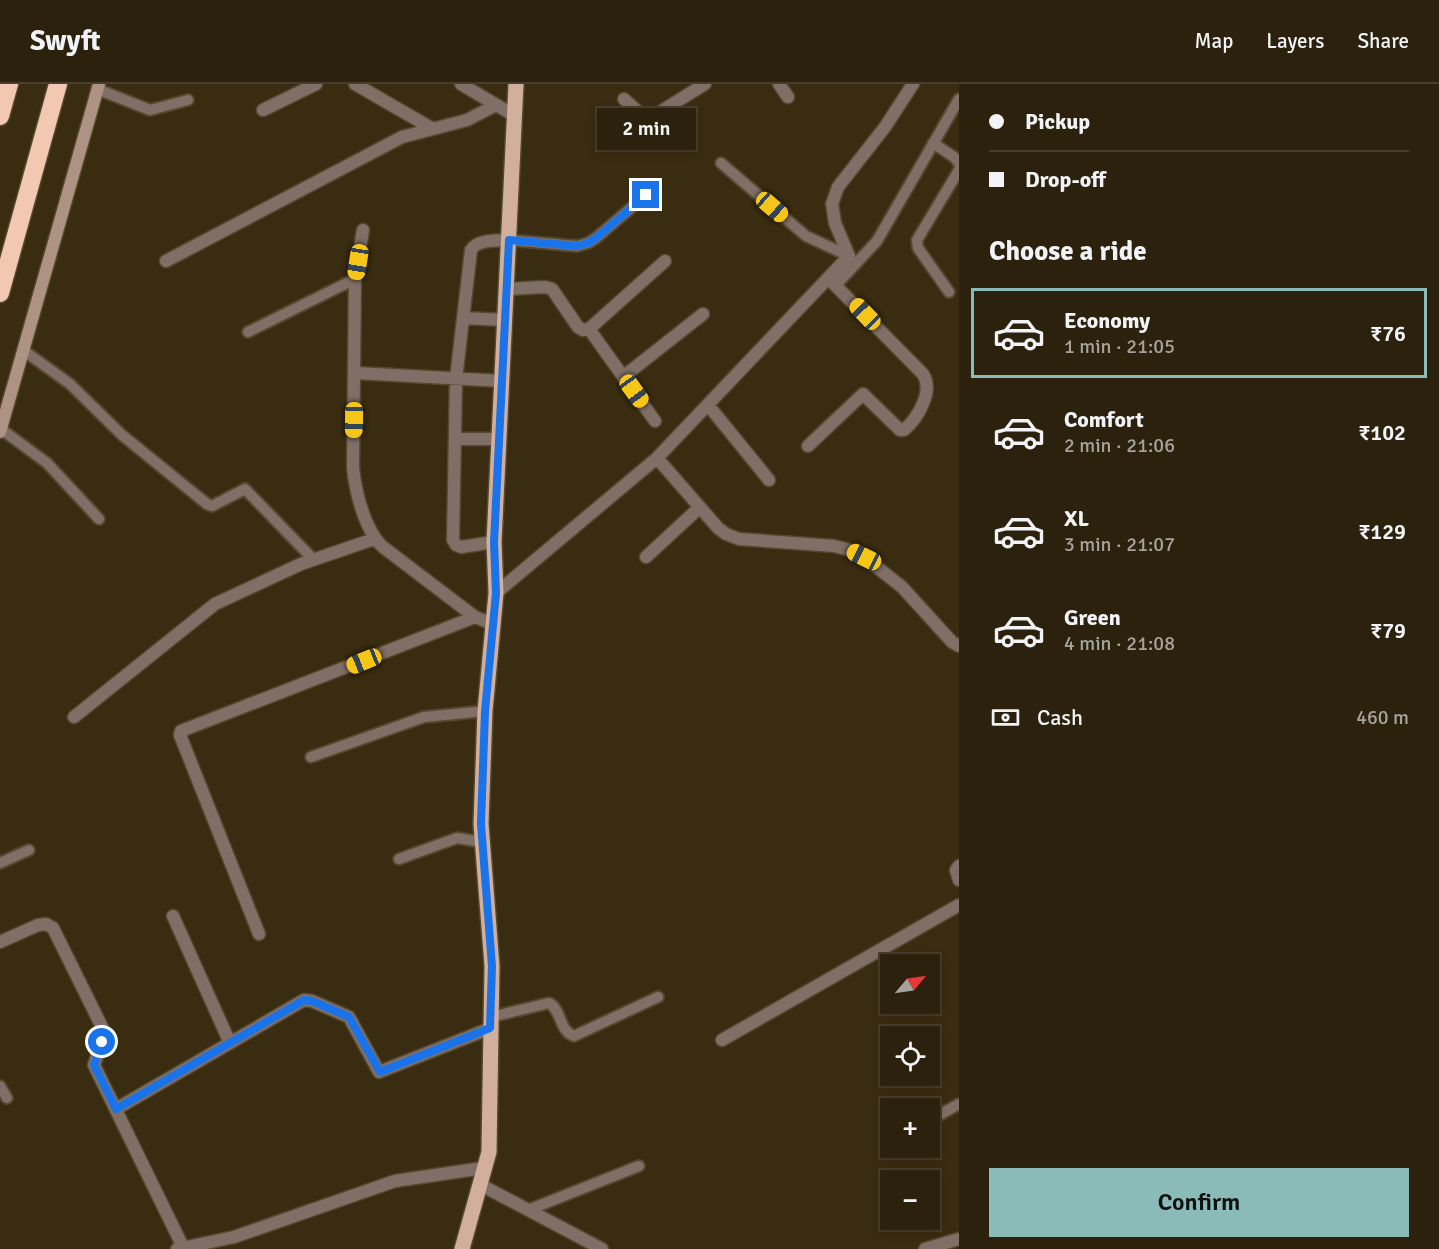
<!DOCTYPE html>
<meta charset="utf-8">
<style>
:root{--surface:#2c210c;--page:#382e1a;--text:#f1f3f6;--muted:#a6a39d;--line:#483e2d;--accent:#8bbbb9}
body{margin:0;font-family:Signika,sans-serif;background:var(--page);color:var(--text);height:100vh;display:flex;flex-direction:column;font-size:22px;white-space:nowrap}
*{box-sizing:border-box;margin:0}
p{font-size:20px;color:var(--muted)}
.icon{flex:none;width:33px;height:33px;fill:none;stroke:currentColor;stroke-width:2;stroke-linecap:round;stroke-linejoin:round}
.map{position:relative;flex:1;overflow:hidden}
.panel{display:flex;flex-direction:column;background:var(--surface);width:480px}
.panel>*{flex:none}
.banner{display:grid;align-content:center;height:132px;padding:0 30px;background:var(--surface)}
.needle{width:39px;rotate:61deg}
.fabs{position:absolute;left:880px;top:870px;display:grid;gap:12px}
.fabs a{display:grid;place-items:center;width:60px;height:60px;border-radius:0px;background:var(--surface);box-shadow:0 3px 9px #0003,0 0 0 2px var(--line);font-size:30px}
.end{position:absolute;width:27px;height:27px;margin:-14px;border:8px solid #1a73e8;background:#fff;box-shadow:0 0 0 3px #fff}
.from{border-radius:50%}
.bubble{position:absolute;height:42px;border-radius:0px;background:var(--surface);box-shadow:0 3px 9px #0003,0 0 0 2px var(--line);font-size:20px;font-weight:600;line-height:42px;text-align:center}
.car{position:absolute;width:18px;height:36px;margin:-18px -9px;border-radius:8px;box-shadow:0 0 4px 2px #0007;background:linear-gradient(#f5c518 24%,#345 0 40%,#f5c518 0 76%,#345 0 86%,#f5c518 0)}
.banner b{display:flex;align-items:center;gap:21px;height:57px;font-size:22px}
.banner b+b{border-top:2px solid var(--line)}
.banner i{width:15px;height:15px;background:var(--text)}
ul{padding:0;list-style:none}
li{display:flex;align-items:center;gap:18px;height:90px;margin:0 12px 9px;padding:0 18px;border:3px solid transparent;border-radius:0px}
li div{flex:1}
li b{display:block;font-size:22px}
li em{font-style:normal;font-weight:600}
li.on{border-color:var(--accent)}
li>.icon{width:54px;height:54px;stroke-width:1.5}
h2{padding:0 30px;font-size:27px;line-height:72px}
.pay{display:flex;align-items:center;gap:15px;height:66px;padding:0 30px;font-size:22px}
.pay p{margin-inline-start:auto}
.button{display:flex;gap:12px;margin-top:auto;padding:12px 30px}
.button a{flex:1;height:69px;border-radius:0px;background:var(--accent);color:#111;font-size:24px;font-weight:600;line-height:69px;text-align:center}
header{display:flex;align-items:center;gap:36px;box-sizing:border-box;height:84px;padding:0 30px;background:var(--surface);border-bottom:2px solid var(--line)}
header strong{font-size:28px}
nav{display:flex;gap:33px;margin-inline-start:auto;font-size:21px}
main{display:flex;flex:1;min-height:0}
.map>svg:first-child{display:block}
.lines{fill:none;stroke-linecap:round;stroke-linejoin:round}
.lane-casing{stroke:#55482e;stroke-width:14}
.street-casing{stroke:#55482e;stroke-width:15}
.secondary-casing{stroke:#55482e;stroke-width:15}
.primary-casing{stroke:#55482e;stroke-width:18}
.highway-casing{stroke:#55482e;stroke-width:21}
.lane{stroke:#806f66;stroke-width:10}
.street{stroke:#806f66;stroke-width:12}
.secondary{stroke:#ae9385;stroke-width:12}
.primary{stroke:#d2af9c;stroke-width:15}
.highway{stroke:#f3c8b1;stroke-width:18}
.route{stroke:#1a73e8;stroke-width:8}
</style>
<header>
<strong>Swyft</strong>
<nav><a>Map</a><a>Layers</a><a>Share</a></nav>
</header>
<main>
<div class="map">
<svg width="959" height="1165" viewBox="0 0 959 1165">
<rect width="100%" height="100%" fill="#3a2c10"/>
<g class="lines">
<defs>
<path id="lane" d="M97 5 150 26 188 16
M933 59 954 73 959 79
M721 79 806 152 849 172
M509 156 577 162 588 159 596 154 646 111
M836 201 877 157 959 15
M949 208 918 164 917 156 959 86
M248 248 355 195
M23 266 70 300 122 351 207 420 212 422 245 405 313 475
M1 345 47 379 99 435
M311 673 424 633 485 627
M399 775 457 754 482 758
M0 779 29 766
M491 933 549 919C562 926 559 947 574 952L658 913
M0 1002 7 1014
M930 1036 959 1020
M528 1126 639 1082"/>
<path id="street" d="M355 0 433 45
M461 0 515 32
M779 0 788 13
M624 15 647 36 705 0
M263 26 316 0
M363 146 355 195 353 383C355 407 365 447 383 463L475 533 493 540
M166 177 402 53 467 36 496 21
M506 205 545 203 552 205 578 243 583 246 589 245 665 177
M463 234 505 236
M589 245 655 337
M356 289 502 297
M623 293 703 230
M708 321 769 396
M455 355H499
M808 362 863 310 900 346H904C918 334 934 307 923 290L828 194
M657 374 718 444 726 450 739 455 834 462 850 466 864 473 902 503 952 558 959 562
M494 458 461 463 456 461 453 456 456 295 471 166C477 155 497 157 509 156
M646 473 700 423
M496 509 657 374 849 172 835 139 832 120 838 103 885 43 913 0
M74 633 215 520 301 480 374 455
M959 782 956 786 959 796
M173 832 230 959
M259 850 180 651 181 647 475 533
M0 858 38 841 46 840 53 844 102 943 104 952 94 981 183 1163
M722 956 959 821
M116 1025 304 916 312 917 349 933 379 988 491 944
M479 1100 602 1165
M177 1165 234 1153 395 1097 483 1084
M925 1165 959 1155"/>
<path id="secondary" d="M0 348 99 0"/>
<path id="primary" d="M462 1165 489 1068 492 882 481 740 485 627 496 509 494 458 516 0"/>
<path id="highway" d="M0 32 9 0
M0 209 58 0"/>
</defs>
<use href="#lane" class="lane-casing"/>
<use href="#street" class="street-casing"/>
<use href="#secondary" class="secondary-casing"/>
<use href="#primary" class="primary-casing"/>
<use href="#highway" class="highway-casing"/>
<use href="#lane" class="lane"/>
<use href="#street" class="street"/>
<use href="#secondary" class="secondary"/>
<use href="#primary" class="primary"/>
<use href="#highway" class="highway"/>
</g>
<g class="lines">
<path class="route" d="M102 958 94 981 116 1025 304 916 312 917 349 933 380 988 490 944 492 882 481 740 485 627 496 509 494 458 509 156 577 162 588 159 596 154 646 111"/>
</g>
</svg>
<div class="fabs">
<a><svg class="needle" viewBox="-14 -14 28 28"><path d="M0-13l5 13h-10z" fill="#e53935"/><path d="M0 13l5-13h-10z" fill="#a6a39d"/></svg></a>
<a><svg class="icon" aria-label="locate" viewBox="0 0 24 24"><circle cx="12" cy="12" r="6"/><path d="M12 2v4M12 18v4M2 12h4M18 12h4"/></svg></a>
<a>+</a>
<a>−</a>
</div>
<i class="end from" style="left:102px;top:958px"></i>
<i class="end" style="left:646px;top:111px"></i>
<div class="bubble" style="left:597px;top:24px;width:99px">2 min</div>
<i class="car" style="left:772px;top:123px;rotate:131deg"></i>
<i class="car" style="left:358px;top:178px;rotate:189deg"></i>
<i class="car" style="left:865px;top:230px;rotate:316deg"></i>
<i class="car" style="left:634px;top:307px;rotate:144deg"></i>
<i class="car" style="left:354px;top:336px;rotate:181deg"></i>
<i class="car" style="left:864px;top:473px;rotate:296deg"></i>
<i class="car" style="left:364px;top:577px;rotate:248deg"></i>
</div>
<section class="panel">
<div class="banner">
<b><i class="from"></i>Pickup</b>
<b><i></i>Drop-off</b>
</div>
<h2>Choose a ride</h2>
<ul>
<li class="on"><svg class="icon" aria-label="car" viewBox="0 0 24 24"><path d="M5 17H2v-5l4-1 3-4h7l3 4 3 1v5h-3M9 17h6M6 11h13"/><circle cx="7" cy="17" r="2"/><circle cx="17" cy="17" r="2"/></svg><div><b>Economy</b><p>1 min · 21:05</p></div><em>₹76</em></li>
<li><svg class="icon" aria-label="car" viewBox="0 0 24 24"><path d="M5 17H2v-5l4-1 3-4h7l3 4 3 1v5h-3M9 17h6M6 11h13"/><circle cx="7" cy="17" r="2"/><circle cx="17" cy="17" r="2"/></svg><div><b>Comfort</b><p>2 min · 21:06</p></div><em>₹102</em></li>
<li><svg class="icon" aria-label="car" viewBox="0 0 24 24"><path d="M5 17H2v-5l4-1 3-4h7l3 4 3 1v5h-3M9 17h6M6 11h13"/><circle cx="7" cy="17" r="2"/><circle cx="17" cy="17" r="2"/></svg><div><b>XL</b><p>3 min · 21:07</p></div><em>₹129</em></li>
<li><svg class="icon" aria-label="car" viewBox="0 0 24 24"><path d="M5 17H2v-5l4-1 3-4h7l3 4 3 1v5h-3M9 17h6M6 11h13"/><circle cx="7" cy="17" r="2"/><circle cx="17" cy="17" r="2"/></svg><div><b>Green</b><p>4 min · 21:08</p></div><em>₹79</em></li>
</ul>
<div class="pay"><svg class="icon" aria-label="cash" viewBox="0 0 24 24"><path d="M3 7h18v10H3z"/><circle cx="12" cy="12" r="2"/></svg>Cash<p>460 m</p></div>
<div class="button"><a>Confirm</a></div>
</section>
</main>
